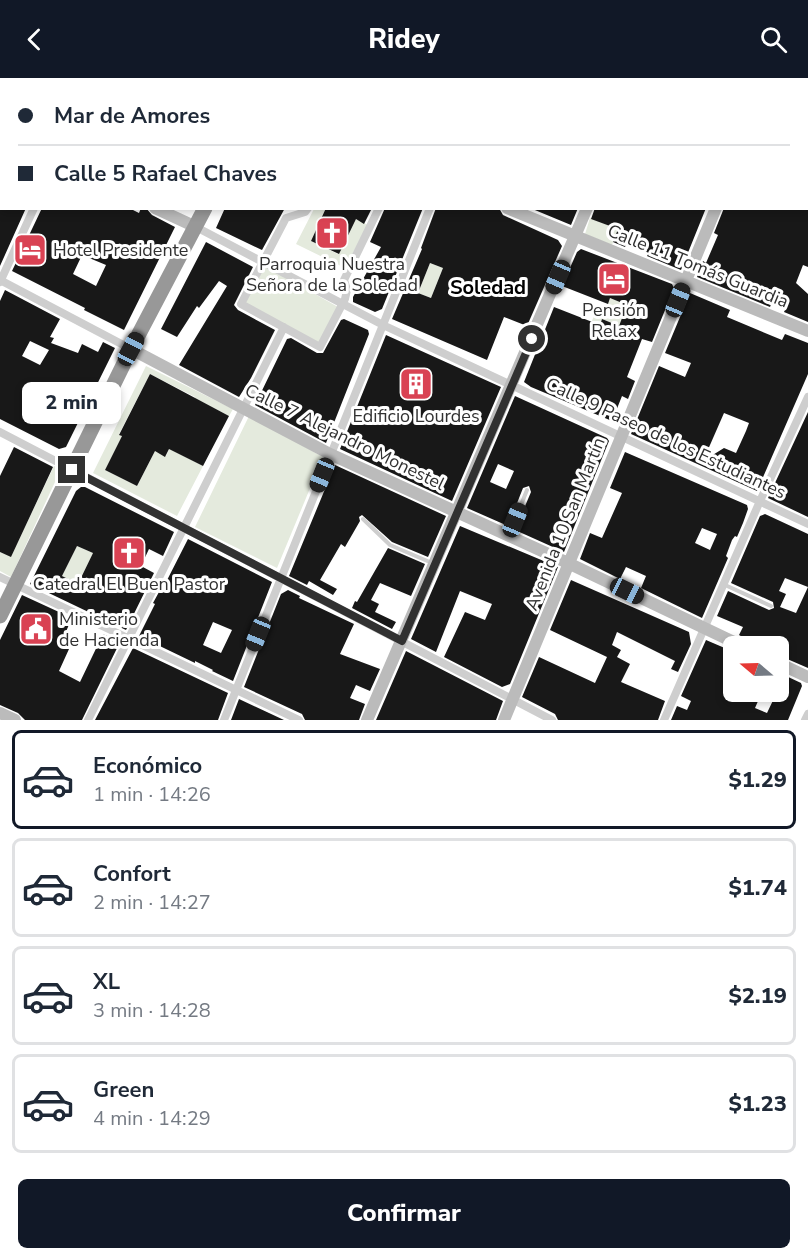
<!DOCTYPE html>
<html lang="es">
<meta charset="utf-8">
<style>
:root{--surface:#fff;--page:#f2f2f3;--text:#1f2937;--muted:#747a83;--line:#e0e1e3;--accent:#111827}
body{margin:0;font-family:"Nunito Sans",sans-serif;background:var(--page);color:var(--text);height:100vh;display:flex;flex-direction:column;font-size:22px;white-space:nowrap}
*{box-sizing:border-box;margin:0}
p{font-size:20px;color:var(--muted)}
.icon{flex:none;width:33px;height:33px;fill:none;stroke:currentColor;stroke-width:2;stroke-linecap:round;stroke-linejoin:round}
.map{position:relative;height:642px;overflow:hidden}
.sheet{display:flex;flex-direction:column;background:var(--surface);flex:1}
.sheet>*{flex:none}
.top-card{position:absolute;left:0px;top:0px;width:808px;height:132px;box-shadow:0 3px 9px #0003;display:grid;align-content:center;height:132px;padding:0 18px;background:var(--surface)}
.needle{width:39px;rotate:289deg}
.buttons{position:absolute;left:723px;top:558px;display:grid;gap:12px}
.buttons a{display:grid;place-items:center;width:66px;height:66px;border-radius:9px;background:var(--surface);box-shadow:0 3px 9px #0003;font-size:30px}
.end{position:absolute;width:27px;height:27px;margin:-14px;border:8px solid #313131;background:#fff;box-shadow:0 0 0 3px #fff}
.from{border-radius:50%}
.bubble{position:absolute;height:42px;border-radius:9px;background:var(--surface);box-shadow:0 3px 9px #0003;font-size:20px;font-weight:800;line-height:42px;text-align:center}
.car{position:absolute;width:18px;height:36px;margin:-18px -9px;border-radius:8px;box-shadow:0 0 4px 2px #0007;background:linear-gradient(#222 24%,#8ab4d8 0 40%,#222 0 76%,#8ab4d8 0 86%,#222 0)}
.top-card b{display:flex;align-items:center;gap:21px;height:57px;font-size:22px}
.top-card b+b{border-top:2px solid var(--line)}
.top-card i{width:15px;height:15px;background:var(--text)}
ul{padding:10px 0 0;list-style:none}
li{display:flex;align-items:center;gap:18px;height:99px;margin:0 12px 9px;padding:0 6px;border:3px solid var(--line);border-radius:9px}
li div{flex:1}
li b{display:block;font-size:22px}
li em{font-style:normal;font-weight:800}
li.selected{border-color:var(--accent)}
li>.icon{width:54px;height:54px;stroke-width:1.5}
.cta{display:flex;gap:12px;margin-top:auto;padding:12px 18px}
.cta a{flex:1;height:69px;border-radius:9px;background:var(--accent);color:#fff;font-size:24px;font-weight:800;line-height:69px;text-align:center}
header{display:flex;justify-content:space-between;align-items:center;height:78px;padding:0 18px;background:var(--accent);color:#fff;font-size:27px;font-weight:800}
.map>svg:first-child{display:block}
.green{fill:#e4eadd;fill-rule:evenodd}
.building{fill:#181818;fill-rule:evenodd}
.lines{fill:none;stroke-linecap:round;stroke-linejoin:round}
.lane{stroke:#cecece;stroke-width:4}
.street{stroke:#cecece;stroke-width:8}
.secondary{stroke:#bbb;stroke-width:12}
.highway{stroke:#989898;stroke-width:15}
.rail-casing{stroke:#868686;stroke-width:5}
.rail{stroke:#fff;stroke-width:3;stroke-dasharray:9;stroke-linecap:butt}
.route{stroke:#313131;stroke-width:8}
.labels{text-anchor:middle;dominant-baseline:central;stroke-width:6;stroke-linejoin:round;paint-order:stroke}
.poi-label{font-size:18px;fill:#313131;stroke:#fff}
.street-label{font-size:18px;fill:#313131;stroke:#fff}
.neighbourhood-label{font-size:20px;font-weight:bold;fill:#000;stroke:#fff}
</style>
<header><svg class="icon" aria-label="back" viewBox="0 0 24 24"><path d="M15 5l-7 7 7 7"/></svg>Ridey<svg class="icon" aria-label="search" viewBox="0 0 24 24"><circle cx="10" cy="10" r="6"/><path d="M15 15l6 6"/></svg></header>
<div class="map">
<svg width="808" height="642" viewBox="0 0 808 642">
<rect width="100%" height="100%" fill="#fff"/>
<path class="green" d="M314 131H326L311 163 338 176 356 141 368 147 345 190 296 166Z
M590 140 618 151 612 167 585 156Z
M430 185 443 190 431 220 418 215Z
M265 188 338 229 318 265 245 225Z
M610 220 643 233 639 256 602 241 585 285 576 281 594 238 602 240Z
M146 288 233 331 229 338 202 324 176 374 203 388 177 438 93 395ZM150 296 195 319 166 378 155 373 137 408 105 392 122 358 119 356Z
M249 338 323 379 277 490 195 449Z
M54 388 61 391 11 499 0 493V474L11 478Z
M77 468 93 475 78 506 62 498Z"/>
<path class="building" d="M0 130H26L0 188Z
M42 130H129L139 135 141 130H146L152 137 175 149 124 252 84 232 85 230 12 193ZM82 177 106 187 96 208 73 196Z
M225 130H285L262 172 216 150Z
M326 130H372L364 146 356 141 339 176 311 163Z
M385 130H423L382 231 375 234 353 224V219L381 169 370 164Z
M436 130H499L503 137 558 162 562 168 527 248 504 239 487 282 392 241 422 171 421 170ZM430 185 443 190 431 220 418 215Z
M530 130H578L571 147Z
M595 130H706L681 192 647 178 649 175 637 170 631 155 625 169 613 164 618 151 591 141Z
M724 130H808V189L803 187 796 205 808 216V244L784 234 788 225 774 219 770 229 697 199 703 183 706 185 718 157 714 155Z
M206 164 253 189 234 227 238 232 275 252 251 300 239 319 179 287 227 208 219 203 199 230 197 228 177 259 161 251Z
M581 171 672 206 674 210 652 264 642 261 627 299 635 303 628 321 622 318 612 343 531 309 524 304 554 229 600 247 602 241 619 248 627 227 610 220 608 226 562 208 577 174Z
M5 212 60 241 50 259 54 260 51 265 78 275 82 266 98 274 103 264 115 270 66 369 59 371 0 341V223ZM30 263 49 272 40 287 22 278Z
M690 215 730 232 727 239 782 262 785 256 808 265V296L757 413 631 356 659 288 685 299 691 285 665 275ZM724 335 749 345 746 353 736 375 724 370 703 383Z
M344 241 368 252 369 256 326 365 255 327 287 261 291 260 317 275H323L341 242Z
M386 257 501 309 452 423 340 371Z
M150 296 229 338 203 388 169 371 165 379 155 373 137 408 105 392 122 358 119 357Z
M515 318 607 360 609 363 564 474 515 452 531 414 529 408 523 410 508 448 467 430ZM498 386 514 393 506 411 490 404Z
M808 334V439L768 420Z
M14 369 53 389 11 479 0 474V398Z
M625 374 747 427 748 431 743 445 737 459 735 458 732 462 726 478 728 480 702 540 641 510 646 498 626 489 620 501 580 481 590 455 602 460 622 415 610 410ZM702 450 717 456 710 472 695 465Z
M335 387 446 438 428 479 392 464 362 437 359 439 360 443 345 469 341 466 320 502 337 511 333 517 309 503 307 507 289 498Z
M81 409H85L174 454 163 478 149 471 141 488 154 495 126 552 30 506 76 413ZM77 468 93 475 78 506 62 498Z
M765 436 808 456V590L778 577V568H755L750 566 746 561 739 557 743 549 717 538 728 513 769 532 774 530 773 524 731 505 760 438ZM785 500 808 509 796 535 780 529 786 516 779 513Z
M460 448 558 489 510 606 502 609 444 579 465 534 485 542 492 526 460 513 436 574 411 561Z
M188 461 272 504 233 603 212 593 213 592 195 583V585L139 558 155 526 153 525 159 514H161ZM213 544 232 552 221 575 203 567Z
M388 470 425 486 411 518 380 505 371 522 379 526 375 534 396 544 392 551 352 530 355 523 357 524Z
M571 502 689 554 691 566 678 594 671 591 675 583 617 554 612 567 621 572 617 579 630 586 621 604 665 623 658 642H558L555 636 522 619 539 579 595 605 607 579 550 552Z
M288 512 300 518 299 520 354 546 340 576 380 591 370 613 356 607 350 620 365 626 359 642H305L302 636 244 609 281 516Z
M22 517 72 540 60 567 69 571 59 593 80 604 103 556 120 564 82 642H25L18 635 0 627V562Z
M706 562 734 574V614H762L755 630 767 635 777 614H778L784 597 801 605 802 608 788 642H671L677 628 687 632 691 623 681 618Z
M133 570 228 615 218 642H95Z
M406 573 503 623 496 642H376Z
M239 621 284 642H231Z"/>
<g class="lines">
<path class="lane" d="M486 0 490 2
M363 441 390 467 432 485
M509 457 527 412
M725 507 771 528"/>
<path class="street" d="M531 0 535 2
M544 0 545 2
M92 2 93 0
M482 2V0
M807 111H808
M308 130 305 134 286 140 241 226 320 269 345 221 347 212 344 202 379 130
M196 149 383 247 808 446
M0 202 131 271
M0 204 34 130
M0 354 552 642
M0 499 299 642
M88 642 284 249
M224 642 430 130
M664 642 760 423 808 319
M805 642 808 636"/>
<path class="secondary" d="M191 0 195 2
M638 2 639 0
M769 2V0
M0 64H2
M155 130 196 149
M507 130 808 253
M131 271 330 376 568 485 742 568
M778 585 808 599
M0 635 15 642
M367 642 587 130
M504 642 716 130"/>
<path class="highway" d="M268 2 269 0
M0 538 131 271 205 130"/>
<defs>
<path id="rail" d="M551 0 553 2
M807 106 808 107"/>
</defs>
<use href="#rail" class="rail-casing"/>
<use href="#rail" class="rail"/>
</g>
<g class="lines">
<path class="route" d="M72 392 402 563 532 261"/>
</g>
<defs>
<symbol id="church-square" viewBox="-11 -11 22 22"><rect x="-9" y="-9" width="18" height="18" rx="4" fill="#d94253" stroke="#fff"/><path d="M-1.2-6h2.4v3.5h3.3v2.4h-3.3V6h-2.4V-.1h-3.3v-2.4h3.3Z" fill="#fff"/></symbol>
<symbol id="hotel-square" viewBox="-11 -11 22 22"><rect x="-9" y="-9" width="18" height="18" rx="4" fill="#d94253" stroke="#fff"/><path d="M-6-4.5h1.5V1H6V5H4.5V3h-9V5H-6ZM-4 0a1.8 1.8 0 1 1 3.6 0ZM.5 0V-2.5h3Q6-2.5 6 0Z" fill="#fff"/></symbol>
<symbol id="building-square" viewBox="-11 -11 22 22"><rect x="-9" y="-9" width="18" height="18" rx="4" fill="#d94253" stroke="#fff"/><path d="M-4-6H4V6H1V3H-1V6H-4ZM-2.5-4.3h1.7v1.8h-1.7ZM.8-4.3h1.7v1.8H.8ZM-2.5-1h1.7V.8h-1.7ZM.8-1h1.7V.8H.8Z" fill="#fff"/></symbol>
<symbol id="civic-square" viewBox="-11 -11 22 22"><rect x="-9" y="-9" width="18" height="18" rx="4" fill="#d94253" stroke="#fff"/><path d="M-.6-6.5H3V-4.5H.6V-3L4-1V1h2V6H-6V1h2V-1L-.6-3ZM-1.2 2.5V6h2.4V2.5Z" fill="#fff"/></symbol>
</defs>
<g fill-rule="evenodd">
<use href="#church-square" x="313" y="136" width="38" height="38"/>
<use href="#hotel-square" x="11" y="153" width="38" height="38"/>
<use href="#hotel-square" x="595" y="182" width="38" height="38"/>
<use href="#building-square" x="397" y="287" width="38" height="38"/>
<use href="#church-square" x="110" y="456" width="38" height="38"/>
<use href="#civic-square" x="17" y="532" width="38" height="38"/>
</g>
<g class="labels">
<g class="poi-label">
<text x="53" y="172" text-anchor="start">Hotel Presidente</text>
<text x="332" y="186">Parroquia Nuestra<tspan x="332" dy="21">Señora de la Soledad</tspan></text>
<text x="614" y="232">Pensión<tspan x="614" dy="21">Relax</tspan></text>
<text x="416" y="338">Edificio Lourdes</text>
<text x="129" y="506">Catedral El Buen Pastor</text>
<text x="59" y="541" text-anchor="start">Ministerio<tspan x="59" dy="21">de Hacienda</tspan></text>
</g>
<g class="street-label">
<text transform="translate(698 188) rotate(22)">Calle 11 Tomás Guardia</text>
<text transform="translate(345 359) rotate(26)">Calle 7 Alejandro Monestel</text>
<text transform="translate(666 360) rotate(25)">Calle 9 Paseo de los Estudiantes</text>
<text transform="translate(565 446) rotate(-68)">Avenida 10 San Martín</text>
</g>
<g class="neighbourhood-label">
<text x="488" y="209">Soledad</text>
</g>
</g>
</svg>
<div class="buttons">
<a><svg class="needle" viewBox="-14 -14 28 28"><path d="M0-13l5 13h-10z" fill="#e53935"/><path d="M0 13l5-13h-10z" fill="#747a83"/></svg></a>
</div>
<i class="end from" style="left:532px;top:261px"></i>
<i class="end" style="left:72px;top:392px"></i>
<div class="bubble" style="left:22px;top:304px;width:99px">2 min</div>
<i class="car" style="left:558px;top:199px;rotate:203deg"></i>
<i class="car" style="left:678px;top:222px;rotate:22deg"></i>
<i class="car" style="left:131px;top:271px;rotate:28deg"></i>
<i class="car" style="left:322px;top:397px;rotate:202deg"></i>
<i class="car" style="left:515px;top:442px;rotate:22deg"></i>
<i class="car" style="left:627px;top:513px;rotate:116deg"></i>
<i class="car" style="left:258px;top:556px;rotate:202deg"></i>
<div class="top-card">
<b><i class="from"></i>Mar de Amores</b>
<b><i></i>Calle 5 Rafael Chaves</b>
</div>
</div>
<section class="sheet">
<ul>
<li class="selected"><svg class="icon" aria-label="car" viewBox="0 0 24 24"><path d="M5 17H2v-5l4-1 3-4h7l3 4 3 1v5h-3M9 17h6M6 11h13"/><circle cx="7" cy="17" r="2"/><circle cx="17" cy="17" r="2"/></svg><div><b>Económico</b><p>1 min · 14:26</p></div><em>$1.29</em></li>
<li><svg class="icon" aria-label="car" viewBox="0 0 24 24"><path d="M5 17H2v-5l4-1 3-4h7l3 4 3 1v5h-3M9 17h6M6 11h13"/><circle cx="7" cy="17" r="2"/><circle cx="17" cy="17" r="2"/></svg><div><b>Confort</b><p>2 min · 14:27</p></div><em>$1.74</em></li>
<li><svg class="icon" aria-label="car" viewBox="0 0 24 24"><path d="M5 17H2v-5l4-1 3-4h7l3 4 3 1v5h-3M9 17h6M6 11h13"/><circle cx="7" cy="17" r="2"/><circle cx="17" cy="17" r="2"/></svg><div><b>XL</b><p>3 min · 14:28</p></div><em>$2.19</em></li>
<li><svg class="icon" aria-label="car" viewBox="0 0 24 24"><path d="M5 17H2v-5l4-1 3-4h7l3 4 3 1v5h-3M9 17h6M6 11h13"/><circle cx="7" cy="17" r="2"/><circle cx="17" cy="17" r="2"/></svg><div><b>Green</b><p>4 min · 14:29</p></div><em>$1.23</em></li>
</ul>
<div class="cta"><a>Confirmar</a></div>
</section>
